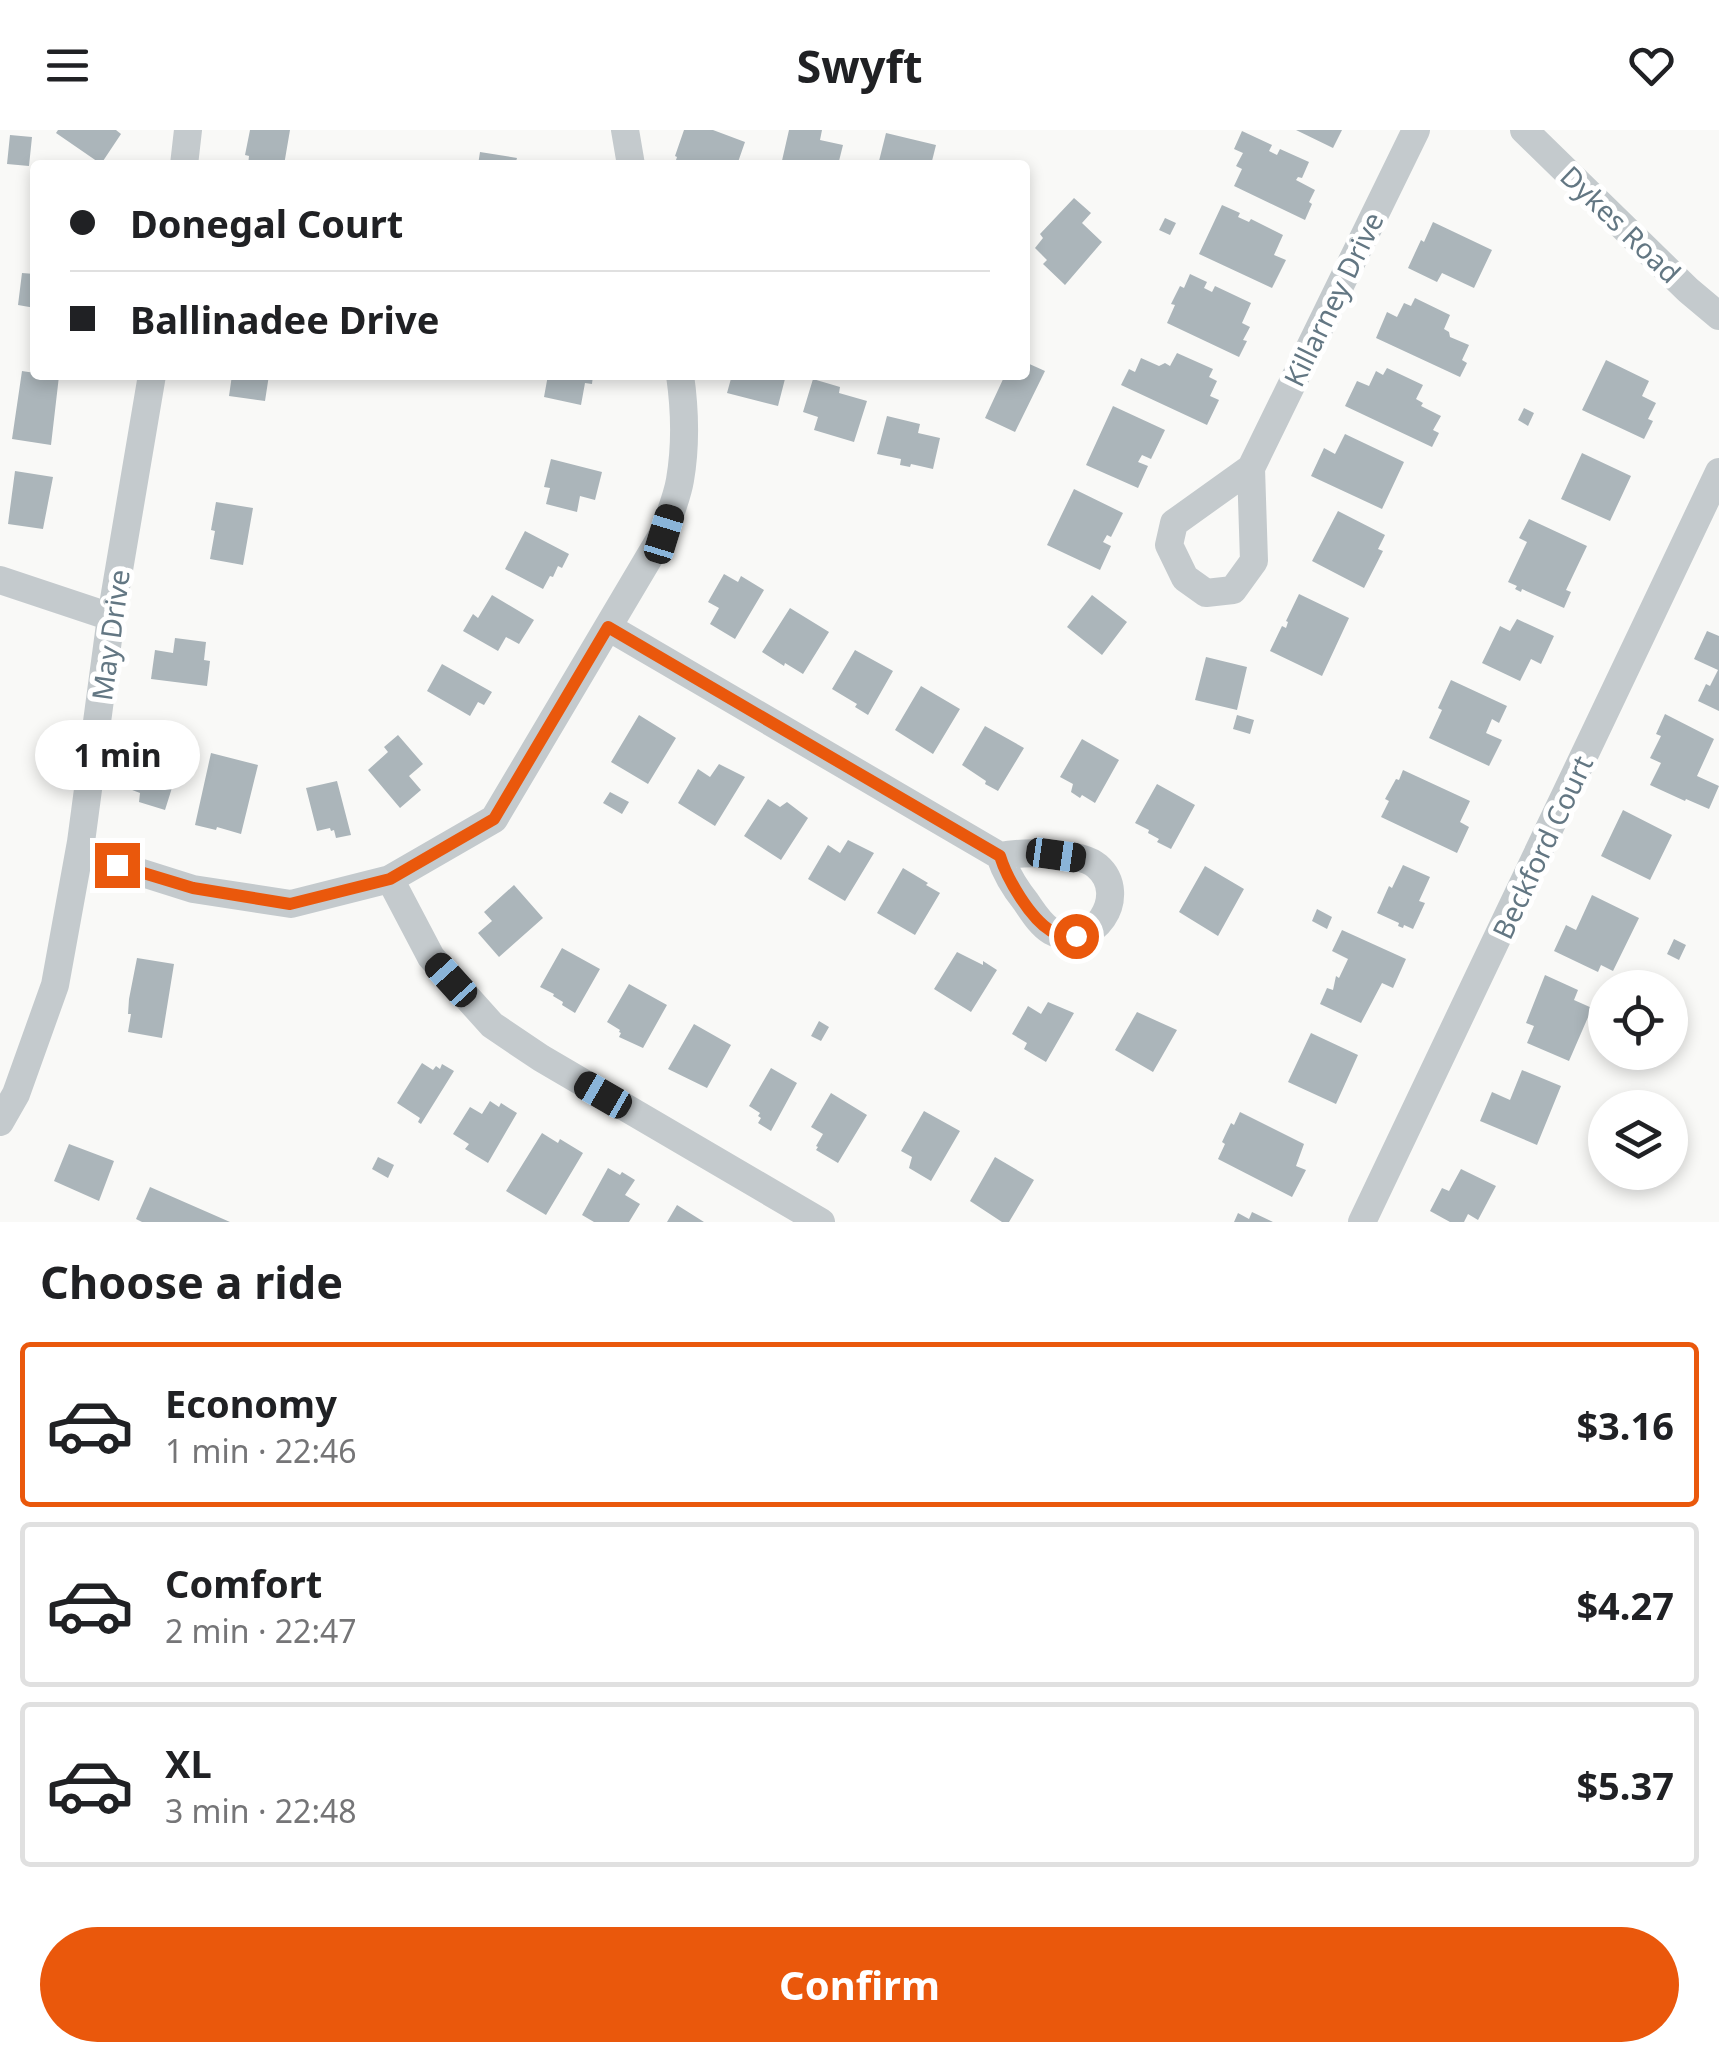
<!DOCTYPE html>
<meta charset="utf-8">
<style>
:root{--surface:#fff;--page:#f2f2f2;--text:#202124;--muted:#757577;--line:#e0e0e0;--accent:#ea580c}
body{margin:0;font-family:"Noto Sans",sans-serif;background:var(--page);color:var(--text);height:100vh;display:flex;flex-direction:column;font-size:38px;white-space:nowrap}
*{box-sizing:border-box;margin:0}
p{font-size:32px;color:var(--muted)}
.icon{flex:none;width:55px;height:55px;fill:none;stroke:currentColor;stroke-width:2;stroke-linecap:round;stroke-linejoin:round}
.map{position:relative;height:1092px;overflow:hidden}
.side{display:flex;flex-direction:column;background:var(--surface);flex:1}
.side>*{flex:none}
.hud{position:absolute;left:30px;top:30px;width:1000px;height:220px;border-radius:10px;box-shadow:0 5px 15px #0003;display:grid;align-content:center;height:220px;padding:0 40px;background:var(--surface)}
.fabs{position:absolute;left:1588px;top:840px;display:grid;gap:20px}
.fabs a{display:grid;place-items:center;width:100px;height:100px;border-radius:50%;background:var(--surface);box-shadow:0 5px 15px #0003;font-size:50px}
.end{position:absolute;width:45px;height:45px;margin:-22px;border:12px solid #ea580c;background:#fff;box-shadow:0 0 0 5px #fff}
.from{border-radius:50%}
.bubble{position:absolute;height:70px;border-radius:35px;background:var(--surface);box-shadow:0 5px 15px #0003;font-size:32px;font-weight:700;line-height:70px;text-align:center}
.car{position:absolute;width:30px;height:60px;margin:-30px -15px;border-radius:12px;box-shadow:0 0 8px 2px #0007;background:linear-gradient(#222 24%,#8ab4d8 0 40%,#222 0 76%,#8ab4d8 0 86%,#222 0)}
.hud b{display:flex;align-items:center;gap:35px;height:95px;font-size:38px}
.hud b+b{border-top:2px solid var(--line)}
.hud i{width:25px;height:25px;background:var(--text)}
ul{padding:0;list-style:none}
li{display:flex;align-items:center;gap:30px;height:165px;margin:0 20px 15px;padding:0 20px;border:5px solid var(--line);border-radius:10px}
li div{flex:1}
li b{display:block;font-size:38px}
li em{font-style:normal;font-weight:700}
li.selected{border-color:var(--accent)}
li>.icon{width:90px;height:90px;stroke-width:1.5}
h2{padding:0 40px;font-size:45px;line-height:120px}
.button{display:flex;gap:20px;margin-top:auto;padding:20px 40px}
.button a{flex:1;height:115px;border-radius:60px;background:var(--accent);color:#fff;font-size:40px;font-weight:700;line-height:115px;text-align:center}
header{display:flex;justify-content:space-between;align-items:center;height:130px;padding:0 40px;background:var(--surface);font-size:45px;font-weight:700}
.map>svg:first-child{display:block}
.building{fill:#abb5ba}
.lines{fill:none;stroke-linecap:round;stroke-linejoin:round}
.street{stroke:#c4cacd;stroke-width:28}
.route{stroke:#ea580c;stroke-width:12}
.labels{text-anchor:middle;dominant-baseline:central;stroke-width:10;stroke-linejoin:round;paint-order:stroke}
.street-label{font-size:28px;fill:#637783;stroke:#fff}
</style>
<header><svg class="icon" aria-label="menu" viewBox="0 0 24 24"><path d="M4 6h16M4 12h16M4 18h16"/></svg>Swyft<svg class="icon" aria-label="heart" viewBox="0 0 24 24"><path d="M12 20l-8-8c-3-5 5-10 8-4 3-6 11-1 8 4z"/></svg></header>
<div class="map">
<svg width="1719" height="1092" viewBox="0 0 1719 1092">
<rect width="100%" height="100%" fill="#f9f9f7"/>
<path class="building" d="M58 0H116L121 4 101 34 56 3Z
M250 0H290L284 35H248L249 26 245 25Z
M684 0H713L745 12 737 35H718L707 31 706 35H681L675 33 677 27 675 26Z
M789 0H822L820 10 843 15 838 35H781Z
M1296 0H1342L1333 18Z
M1242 1 1272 15 1269 21 1277 25 1280 19 1309 32 1302 48 1298 47 1296 50 1315 60 1309 72 1312 74 1305 90 1234 56 1242 39 1236 36 1243 23 1234 19Z
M886 3 936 15 931 35H878Z
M10 5 32 7 29 36 7 34Z
M480 22 517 28 515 35H478Z
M1074 68 1091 83 1082 93 1102 112 1065 155 1043 134 1047 130 1035 118 1043 108 1040 104Z
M1222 75 1240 83 1238 87 1249 92 1251 89 1283 105 1274 125 1286 130 1272 158 1199 124Z
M1165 88 1176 93 1170 105 1159 100Z
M1433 92 1492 120 1474 158 1442 143 1437 152 1408 138 1421 110 1424 112Z
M22 143 35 144V178L18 175Z
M1190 144 1207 152 1204 158 1212 162 1215 156 1251 173 1242 193 1250 197 1243 210 1247 211 1239 227 1167 193 1175 175 1171 174 1180 156 1184 158Z
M1415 168 1450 185 1444 199 1449 202 1450 207 1469 215 1462 230 1467 233 1460 247 1376 208 1387 182 1397 187 1404 173 1411 176Z
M1177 223 1213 239 1209 247 1217 251 1210 266 1219 270 1207 295 1121 255 1129 239 1135 242 1141 228 1159 236 1165 233 1170 236Z
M1606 230 1649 251 1642 266 1656 273 1648 289 1653 291 1644 309 1582 280Z
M1025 232 1045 241 1015 302 985 288 1005 245H1025Z
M1387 238 1423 255 1416 269 1423 273 1421 276 1441 286 1433 300 1439 303 1432 317 1345 276 1357 251 1369 256 1376 241 1383 245Z
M22 241 35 243V245L59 246 51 315 12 309Z
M232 245H269L265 271 229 266Z
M548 245H593L592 254 585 253 581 275 544 267Z
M732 245H786L778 276 727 263Z
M813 249 840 257 839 263 867 271 854 312 814 300 818 287 803 282Z
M1113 276 1165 300 1151 329 1142 325 1138 332 1148 336 1138 358 1086 335Z
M1524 278 1534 283 1528 296 1518 290Z
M887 286 920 294 918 303 940 308 933 339 911 334 910 337 900 335 901 329 877 324Z
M1345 304 1404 332 1382 379 1311 346 1324 318 1335 324Z
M1582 323 1631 346 1610 391 1561 369Z
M551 329 602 342 595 370 580 366 577 382 546 374 550 358 544 357Z
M15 341 53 347 43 399 8 394Z
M1074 359 1123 383 1111 407 1107 405 1103 412 1111 416 1100 440 1047 415Z
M216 372 253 378 243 435 210 429 215 401 211 400Z
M1338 381 1385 405 1378 419 1383 421 1364 458 1312 431Z
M1529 389 1587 416 1566 460 1571 462 1564 478 1522 459 1521 462 1515 459 1517 456 1508 452 1527 412 1519 408Z
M525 401 569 424 562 438 558 436 553 447 550 446 543 459 505 439Z
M724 444 738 452 741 446 764 460 735 509 710 494 719 478 708 472Z
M1299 464 1349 488 1322 546 1270 521 1282 496 1286 498 1288 492 1286 491Z
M492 465 534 490 519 514 506 507 498 521 463 501 473 484 478 488Z
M1092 465 1127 492 1102 525 1067 497Z
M790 478 829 502 803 544 785 533 784 536 762 522Z
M1517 489 1554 506 1541 534 1531 529 1520 551 1482 533 1500 496 1510 501Z
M1707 501 1719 506V581L1698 571 1706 554 1710 556 1718 540 1694 529Z
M175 508 206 512 204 530 210 531 207 556 151 549 155 520 173 523Z
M855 520 893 541 868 585 855 577 857 574 832 559Z
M1206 527 1247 537 1237 580 1195 570Z
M442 534 492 562 484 575 478 572 470 586 427 561Z
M1451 550 1507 576 1499 593 1492 589 1486 603 1502 610 1489 636 1429 608 1442 580 1438 578Z
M921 556 960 579 933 624 895 600Z
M1665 584 1714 609 1697 646 1719 656 1709 679 1686 669 1685 671 1650 655 1661 633 1650 628 1661 606 1656 604Z
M639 585 676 608 648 654 611 632Z
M1237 585 1254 590 1250 604 1233 599Z
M985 596 1024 618 998 661 985 654 986 651 962 635Z
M398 605 423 634 409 646 421 660 400 678 368 640 388 622 384 617Z
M1082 609 1119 630 1095 673 1082 665 1080 668 1071 662 1073 654 1060 647Z
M157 618 182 626 165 680 139 672 140 663 127 658 139 621 155 626Z
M211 623 258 635 241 704 217 697 216 700 195 695Z
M719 634 745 647 715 696 678 673 698 639 710 647Z
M1403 640 1470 671 1460 692 1469 697 1457 723 1381 687 1389 671 1385 669 1396 649 1399 650Z
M337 651 351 705 336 708 334 700 331 701 330 698 317 701 306 658Z
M1157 654 1195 675 1171 719 1157 712 1159 709 1148 703 1149 700 1135 693Z
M610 662 629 672 622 684 603 673Z
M768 669 780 677 787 672 808 688 781 730 744 706Z
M1623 680 1672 705 1650 750 1601 726Z
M848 710 874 723 845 771 808 749 828 715 840 723Z
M1403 735 1430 747 1419 771 1425 773 1413 799 1404 795 1403 798 1398 796 1399 793 1377 783 1389 756 1392 758Z
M1205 736 1244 759 1218 806 1179 782Z
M903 738 928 753 926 755 940 763 915 805 877 783Z
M514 755 543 788 499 827 478 803 492 791 484 782Z
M1592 765 1639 788 1613 841 1601 835 1598 842 1554 821 1566 795 1576 800Z
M1317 779 1332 787 1327 799 1312 791Z
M1342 800 1406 829 1393 858 1382 853 1361 893 1320 874 1327 858 1333 860 1336 846 1339 848 1348 829 1332 821Z
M1674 809 1686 815 1679 830 1667 824Z
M562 818 600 839 575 883 562 875 563 872 553 866 554 864 540 857Z
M957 822 983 835V831L997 840 971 882 934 859Z
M137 828 174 834 162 908 128 902 131 884H128L129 869Z
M1545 845 1578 860 1574 870 1592 878 1569 931 1527 913 1534 896 1526 893Z
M629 854 667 875 643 918 619 907 621 903 619 902 620 900 607 892Z
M1048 872 1074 883 1046 932 1024 919 1027 913 1012 904 1028 876 1041 884Z
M1137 882 1177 900 1153 942 1115 920Z
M819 891 829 897 821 911 811 906Z
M694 894 731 915 707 958 668 939Z
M1311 903 1358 925 1336 974 1288 952Z
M422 933 433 940 436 936 440 939 442 934 454 941 421 994 418 992 420 988 397 973Z
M771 938 797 953 771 1001 758 993 761 988 758 986 760 983 749 976Z
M1522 940 1561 956 1537 1015 1480 991 1492 962 1510 970Z
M831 963 867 985 838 1033 816 1020 818 1017 816 1016 823 1004 811 997Z
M490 971 499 977 501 973 517 983 488 1033 465 1019 469 1014 453 1004 470 977 482 984Z
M924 981 960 1001 931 1051 909 1038 912 1027 901 1021Z
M1240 982 1304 1014 1296 1036 1306 1040 1292 1067 1218 1029 1225 1014 1222 1012 1231 993 1234 995Z
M542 1003 558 1013 560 1009 583 1023 546 1085 506 1061Z
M69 1014 114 1031 99 1071 54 1051Z
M378 1027 394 1035 388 1048 372 1039Z
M995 1027 1034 1050 1009 1092H1002L970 1071Z
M608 1038 620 1045 622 1042 635 1050 625 1065 640 1074 629 1092H594L582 1085Z
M1461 1039 1496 1056 1478 1090 1468 1084 1464 1092H1450L1430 1081 1442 1058 1449 1061Z
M150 1057 230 1092H142L136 1089Z
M677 1075 704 1092H667Z
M1252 1082 1273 1092H1234L1238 1083 1249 1089Z"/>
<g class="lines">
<path class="street" d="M625 0 631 35
M1524 0 1688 160 1719 186
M184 35 188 0
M1251 338 1174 393 1169 415 1185 448 1206 463 1233 460 1254 431 1251 338 1416 0
M0 450 111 487
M608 497 1000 726C1022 722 1080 721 1097 736 1131 765 1093 824 1051 801 1040 794 1033 782 1026 772 1014 757 1006 744 1000 726
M79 723 193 759 291 774 390 749 494 689 663 404C669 386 677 368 680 350 686 315 685 280 680 245
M390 749 431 827 492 895 541 928 821 1092
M0 992 16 964 55 855 81 712 111 487 152 245
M1362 1092 1719 342"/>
</g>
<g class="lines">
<path class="route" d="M117 735 193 758 290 774 390 749 494 689 608 497 1000 726C1007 749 1030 788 1051 801 1059 805 1067 805 1076 806"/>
</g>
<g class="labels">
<g class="street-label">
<text transform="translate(1621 94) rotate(44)">Dykes Road</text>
<text transform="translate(1333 169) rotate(-64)">Killarney Drive</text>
<text transform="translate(110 505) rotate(-82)">May Drive</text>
<text transform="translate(1542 717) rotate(-65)">Beckford Court</text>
</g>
</g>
</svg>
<div class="fabs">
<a><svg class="icon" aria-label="locate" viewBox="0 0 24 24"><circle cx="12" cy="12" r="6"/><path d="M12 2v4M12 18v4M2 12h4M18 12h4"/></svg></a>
<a><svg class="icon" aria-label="layers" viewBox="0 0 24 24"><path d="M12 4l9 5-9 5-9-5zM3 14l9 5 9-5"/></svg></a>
</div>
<i class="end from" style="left:1076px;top:806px"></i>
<i class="end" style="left:117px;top:735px"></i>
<div class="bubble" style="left:35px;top:590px;width:165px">1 min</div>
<i class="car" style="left:664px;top:404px;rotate:17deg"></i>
<i class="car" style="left:1056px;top:725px;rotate:98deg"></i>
<i class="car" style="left:451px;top:850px;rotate:318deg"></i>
<i class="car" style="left:603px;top:965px;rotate:300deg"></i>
<div class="hud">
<b><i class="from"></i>Donegal Court</b>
<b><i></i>Ballinadee Drive</b>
</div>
</div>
<section class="side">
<h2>Choose a ride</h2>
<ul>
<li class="selected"><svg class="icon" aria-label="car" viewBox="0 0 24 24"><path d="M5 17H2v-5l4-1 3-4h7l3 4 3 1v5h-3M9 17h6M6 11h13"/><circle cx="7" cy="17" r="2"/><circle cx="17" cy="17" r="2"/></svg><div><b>Economy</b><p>1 min · 22:46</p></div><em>$3.16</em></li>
<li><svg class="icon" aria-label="car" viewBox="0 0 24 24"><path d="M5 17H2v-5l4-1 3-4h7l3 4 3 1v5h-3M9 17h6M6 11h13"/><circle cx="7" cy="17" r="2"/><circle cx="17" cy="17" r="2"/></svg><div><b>Comfort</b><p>2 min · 22:47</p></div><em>$4.27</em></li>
<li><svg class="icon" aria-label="car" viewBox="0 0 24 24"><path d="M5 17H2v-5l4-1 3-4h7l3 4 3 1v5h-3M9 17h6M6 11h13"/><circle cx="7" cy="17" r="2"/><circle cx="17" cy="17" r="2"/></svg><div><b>XL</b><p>3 min · 22:48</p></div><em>$5.37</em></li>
</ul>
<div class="button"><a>Confirm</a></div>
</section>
